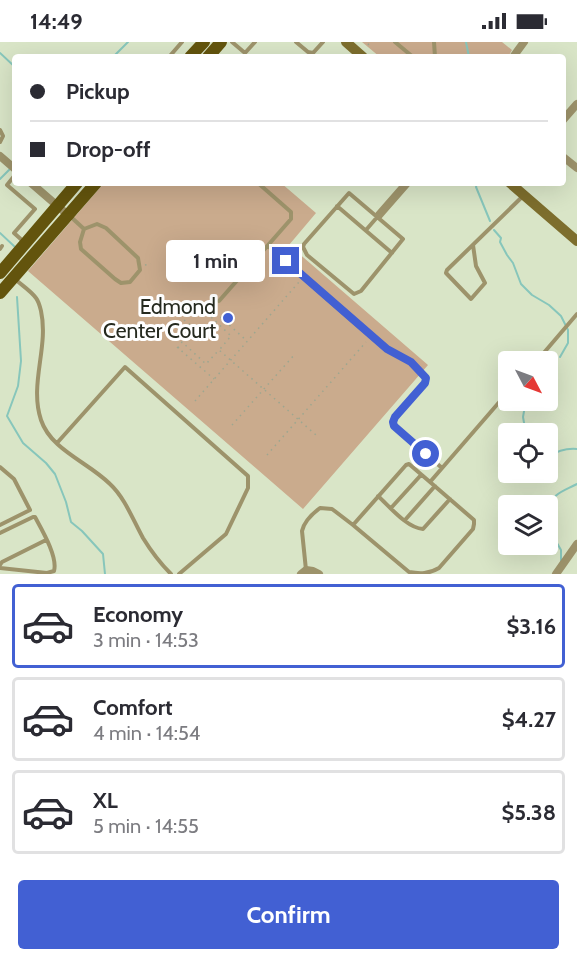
<!DOCTYPE html>
<meta charset="utf-8">
<style>
:root{--surface:#fff;--page:#f7f7f7;--text:#2b2b33;--muted:#7c7c81;--line:#e1e1e2;--accent:#4260d3}
body{margin:0;font-family:Cabin,sans-serif;background:var(--page);color:var(--text);height:100vh;display:flex;flex-direction:column;font-size:22px;white-space:nowrap}
*{box-sizing:border-box;margin:0}
p{font-size:20px;color:var(--muted)}
.icon{flex:none;width:33px;height:33px;fill:none;stroke:currentColor;stroke-width:2;stroke-linecap:round;stroke-linejoin:round}
.map{position:relative;height:532px;overflow:hidden}
.side{display:flex;flex-direction:column;background:var(--surface);flex:1}
.side>*{flex:none}
.banner{position:absolute;left:12px;top:12px;width:554px;height:132px;border-radius:6px;box-shadow:0 6px 24px #0002;display:grid;align-content:center;height:132px;padding:0 18px;background:var(--surface)}
.needle{width:39px;rotate:131deg}
.tools{position:absolute;left:498px;top:309px;display:grid;gap:12px}
.tools a{display:grid;place-items:center;width:60px;height:60px;border-radius:6px;background:var(--surface);box-shadow:0 6px 24px #0002;font-size:30px}
.end{position:absolute;width:27px;height:27px;margin:-14px;border:8px solid #4260d3;background:#fff;box-shadow:0 0 0 3px #fff}
.from{border-radius:50%}
.bubble{position:absolute;height:42px;border-radius:6px;background:var(--surface);box-shadow:0 6px 24px #0002;font-size:20px;font-weight:700;line-height:42px;text-align:center}
.banner b{display:flex;align-items:center;gap:21px;height:57px;font-size:22px}
.banner b+b{border-top:2px solid var(--line)}
.banner i{width:15px;height:15px;background:var(--text)}
ul{padding:10px 0 0;list-style:none}
li{display:flex;align-items:center;gap:18px;height:84px;margin:0 12px 9px;padding:0 6px;border:3px solid var(--line);border-radius:6px}
li div{flex:1}
li b{display:block;font-size:22px}
li em{font-style:normal;font-weight:700}
li.on{border-color:var(--accent)}
li>.icon{width:54px;height:54px;stroke-width:1.5}
.button{display:flex;gap:12px;margin-top:auto;padding:12px 18px}
.button a{flex:1;height:69px;border-radius:6px;background:var(--accent);color:#fff;font-size:24px;font-weight:700;line-height:69px;text-align:center}
.status{display:flex;justify-content:space-between;align-items:center;height:42px;padding:0 30px;background:var(--surface);direction:ltr}
.status svg{height:16px;fill:currentColor}
.map>svg:first-child{display:block}
.green{fill:#caab8d}
.lines{fill:none;stroke-linecap:round;stroke-linejoin:round}
.stream{stroke:#87c6bb;stroke-width:2}
.path{stroke:#9da68f;stroke-width:1.5;stroke-dasharray:1.5 4.5;stroke-linecap:butt}
.service{stroke:#9d936b;stroke-width:4}
.minor{stroke:#9d936b;stroke-width:8}
.secondary{stroke:#7d6e2d;stroke-width:10}
.primary{stroke:#63540d;stroke-width:12}
.route{stroke:#4260d3;stroke-width:8}
.poi-dot{fill:#4260d3;stroke:#fff;stroke-width:2}
.labels{text-anchor:middle;dominant-baseline:central;stroke-width:6;stroke-linejoin:round;paint-order:stroke}
.poi-label{font-size:21px;fill:#262a1f;stroke:#fff;text-anchor:end}
</style>
<div class="status"><b>14:49</b><svg viewBox="0 0 49 12"><path d="M0 12V9h3v3zM5 12V6h3v6zM10 12V3h3v9zM15 12V0h3v12zM26 1h20v11H26zM47 4h2v5h-2z"/></svg></div>
<div class="map">
<svg width="577" height="532" viewBox="0 0 577 532">
<rect width="100%" height="100%" fill="#d9e5c7"/>
<path class="green" d="M362 0H502L512 8 508 15H380Z
M104 141H281L316 171 289 203 428 323 303 467 28 229Z"/>
<g class="lines">
<path class="stream" d="M466 0 469 15
M0 11 15 25
M113 15 128 0
M0 137 11 126
M477 141 476 145 490 179
M494 188 501 196 500 200 507 213 513 221 521 242 532 253 549 263 561 274 568 288V301L560 315
M0 191 15 205
M17 255 21 319 18 344 7 374 23 401 46 421 55 432 66 460 71 480 82 489 103 512 105 532
M526 392 523 375 526 358
M548 415C557 409 566 406 577 407
M548 467C554 450 562 450 577 442
M548 480 550 489 561 508V521"/>
<path class="path" d="M368 3 370 0
M145 223 151 222
M215 271 211 275 231 294 220 307
M216 271 247 299
M184 278 191 283
M177 305 214 337
M178 306 182 300 206 322 219 308 316 393
M195 359 299 240
M232 383 295 312
M267 413 366 300"/>
<path class="service" d="M232 0 245 11 255 0
M296 0 308 10 313 11 323 0
M395 0 413 15
M434 0 435 15
M169 15 182 0
M0 88 3 94 0 100
M15 133 7 143 35 167 14 191 24 200
M382 141 384 142 386 141
M349 151 403 197 361 249 354 252 307 213 303 205 304 202Z
M337 164 392 211
M71 175 84 187 97 182 106 186 138 216 140 228 130 240 121 241 115 237 81 207 80 200 84 187
M366 188 379 173
M473 203 476 224 485 241 471 257 446 231 447 228 522 155
M268 204C307 238 344 274 385 306 400 317 413 319 426 336L425 341 395 375 393 380 394 384 442 426
M0 207 2 204
M16 238C23 244 31 249 36 256 39 260 40 265 41 269 49 305 29 342 41 378 51 408 88 420 110 442 125 456 133 478 143 496 151 509 160 521 171 532
M219 259 291 177V170L258 141
M536 320 577 272
M57 401 125 325 248 434V446L226 492 179 532
M0 425 14 437 30 468 0 483
M378 454C390 465 407 486 423 487L450 457
M391 466 421 433
M405 478 435 444
M353 483 409 530C420 532 429 532 439 526L473 487 474 482V478L430 440
M0 491 33 475H35C42 488 58 515 54 529L47 531 0 526
M0 523 2 520 46 498
M306 528 302 489C304 480 312 472 320 466L332 467 353 483 406 423 409 422 430 440 508 350"/>
<path class="minor" d="M513 15 524 0
M562 79 577 62
M0 114 15 127
M562 114 577 126
M31 141 68 173
M379 173 407 141
M301 532 306 528 313 529 319 532
M556 532 577 502"/>
<path class="secondary" d="M346 0 363 15
M510 141 577 199"/>
<path class="primary" d="M190 15 204 0
M208 15 221 0
M0 231 77 141
M0 251 96 141"/>
</g>
<g class="lines">
<path class="route" d="M286 219 387 307 411 320 426 336 425 341 395 375 393 380 394 384 426 412"/>
</g>
<circle class="poi-dot" cx="228" cy="276" r="6"/>
<g class="labels">
<g class="poi-label">
<text x="216" y="264">Edmond<tspan x="216" dy="24">Center Court</tspan></text>
</g>
</g>
</svg>
<div class="tools">
<a><svg class="needle" viewBox="-14 -14 28 28"><path d="M0-13l5 13h-10z" fill="#e53935"/><path d="M0 13l5-13h-10z" fill="#7c7c81"/></svg></a>
<a><svg class="icon" aria-label="locate" viewBox="0 0 24 24"><circle cx="12" cy="12" r="6"/><path d="M12 2v4M12 18v4M2 12h4M18 12h4"/></svg></a>
<a><svg class="icon" aria-label="layers" viewBox="0 0 24 24"><path d="M12 4l9 5-9 5-9-5zM3 14l9 5 9-5"/></svg></a>
</div>
<i class="end from" style="left:426px;top:412px"></i>
<i class="end" style="left:286px;top:219px"></i>
<div class="bubble" style="left:166px;top:198px;width:99px">1 min</div>
<div class="banner">
<b><i class="from"></i>Pickup</b>
<b><i></i>Drop-off</b>
</div>
</div>
<section class="side">
<ul>
<li class="on"><svg class="icon" aria-label="car" viewBox="0 0 24 24"><path d="M5 17H2v-5l4-1 3-4h7l3 4 3 1v5h-3M9 17h6M6 11h13"/><circle cx="7" cy="17" r="2"/><circle cx="17" cy="17" r="2"/></svg><div><b>Economy</b><p>3 min · 14:53</p></div><em>$3.16</em></li>
<li><svg class="icon" aria-label="car" viewBox="0 0 24 24"><path d="M5 17H2v-5l4-1 3-4h7l3 4 3 1v5h-3M9 17h6M6 11h13"/><circle cx="7" cy="17" r="2"/><circle cx="17" cy="17" r="2"/></svg><div><b>Comfort</b><p>4 min · 14:54</p></div><em>$4.27</em></li>
<li><svg class="icon" aria-label="car" viewBox="0 0 24 24"><path d="M5 17H2v-5l4-1 3-4h7l3 4 3 1v5h-3M9 17h6M6 11h13"/><circle cx="7" cy="17" r="2"/><circle cx="17" cy="17" r="2"/></svg><div><b>XL</b><p>5 min · 14:55</p></div><em>$5.38</em></li>
</ul>
<div class="button"><a>Confirm</a></div>
</section>
